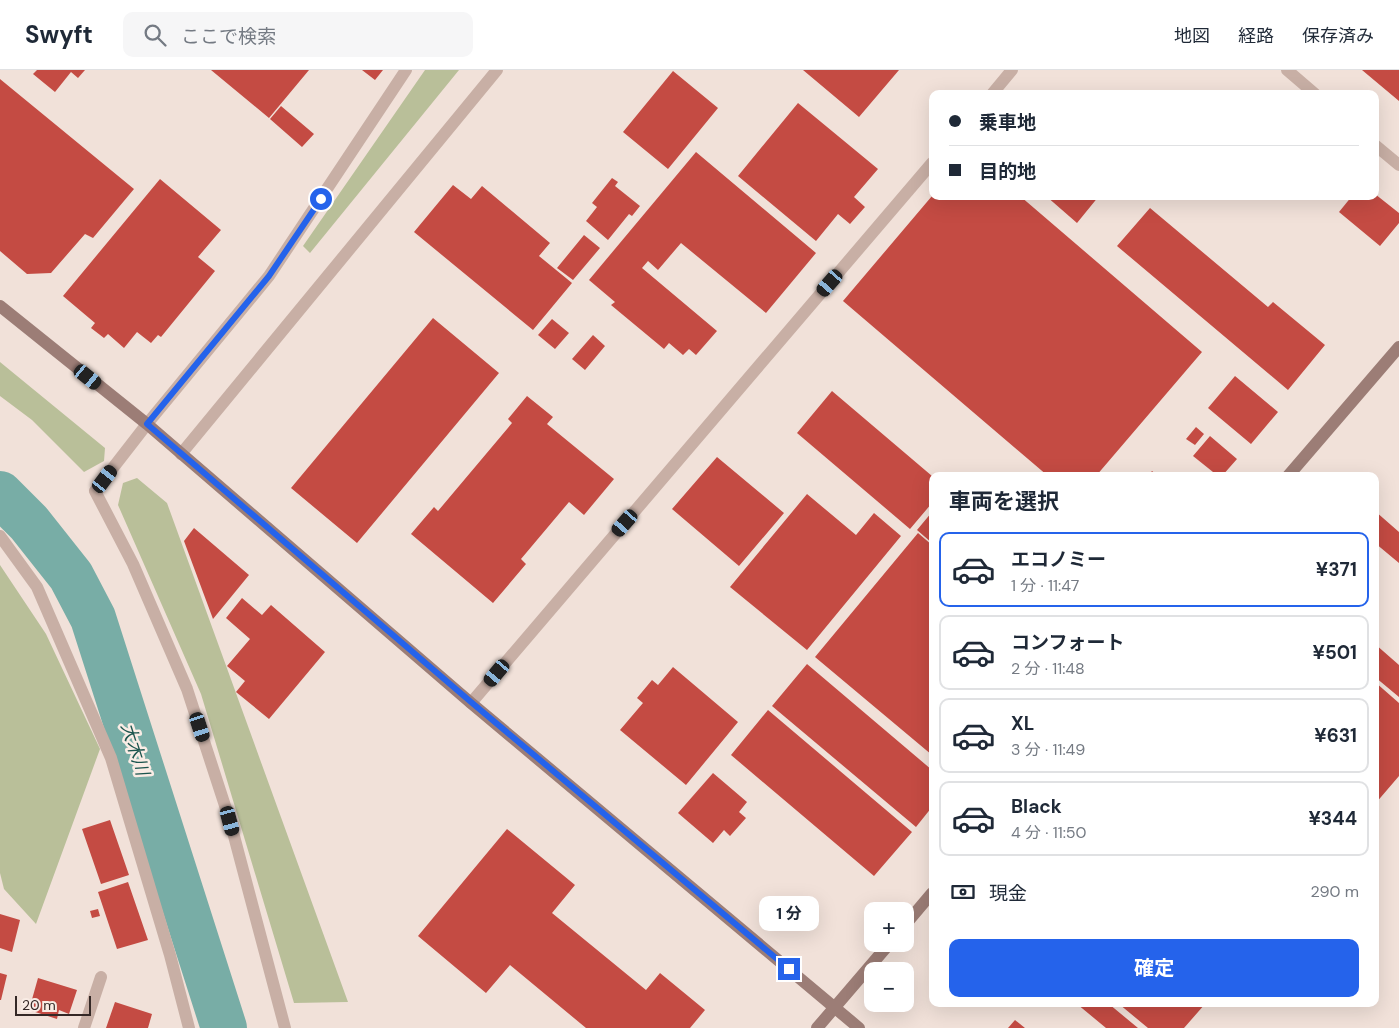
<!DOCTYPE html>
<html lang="ja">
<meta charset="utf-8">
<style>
:root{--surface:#fff;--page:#f6f6f7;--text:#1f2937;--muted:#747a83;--line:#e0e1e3;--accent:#2563eb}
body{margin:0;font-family:"DM Sans","Noto Sans JP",sans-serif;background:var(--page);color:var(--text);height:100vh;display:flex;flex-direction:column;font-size:19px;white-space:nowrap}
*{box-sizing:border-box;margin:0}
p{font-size:16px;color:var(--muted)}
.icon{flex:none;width:28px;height:28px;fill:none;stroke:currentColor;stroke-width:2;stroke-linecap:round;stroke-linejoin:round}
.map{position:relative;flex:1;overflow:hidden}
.sheet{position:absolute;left:929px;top:402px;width:450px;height:535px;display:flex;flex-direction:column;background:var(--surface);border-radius:10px;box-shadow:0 5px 20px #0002}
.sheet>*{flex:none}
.banner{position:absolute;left:929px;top:20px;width:450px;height:110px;border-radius:10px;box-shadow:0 5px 20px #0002;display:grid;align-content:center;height:110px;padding:0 20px;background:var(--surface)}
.tools{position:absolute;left:864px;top:832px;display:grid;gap:10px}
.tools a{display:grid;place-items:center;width:50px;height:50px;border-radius:10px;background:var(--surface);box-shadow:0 5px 20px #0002;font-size:25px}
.scale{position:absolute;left:15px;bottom:12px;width:76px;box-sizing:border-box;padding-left:5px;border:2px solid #342826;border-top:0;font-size:14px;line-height:18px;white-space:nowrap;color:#342826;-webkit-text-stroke:4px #f9ece5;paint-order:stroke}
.end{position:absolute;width:22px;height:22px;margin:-11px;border:6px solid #2563eb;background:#fff;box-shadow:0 0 0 2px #fff}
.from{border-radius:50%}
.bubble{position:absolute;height:35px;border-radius:10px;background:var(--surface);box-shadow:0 5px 20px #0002;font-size:16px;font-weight:700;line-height:35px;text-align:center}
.car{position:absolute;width:15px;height:30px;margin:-15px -8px;border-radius:6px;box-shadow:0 0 4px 1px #0007;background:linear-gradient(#222 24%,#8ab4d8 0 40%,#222 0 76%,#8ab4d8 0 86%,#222 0)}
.banner b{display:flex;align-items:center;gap:18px;height:48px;font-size:19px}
.banner b+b{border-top:1px solid var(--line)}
.banner i{width:12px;height:12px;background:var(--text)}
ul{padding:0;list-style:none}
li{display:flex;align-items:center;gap:15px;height:75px;margin:0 10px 8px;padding:0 10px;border:2px solid var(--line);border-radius:10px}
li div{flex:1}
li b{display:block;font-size:19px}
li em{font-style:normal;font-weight:700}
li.current{border-color:var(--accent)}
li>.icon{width:45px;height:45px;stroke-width:1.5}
h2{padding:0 20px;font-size:22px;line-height:60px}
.pay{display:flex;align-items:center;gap:12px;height:55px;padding:0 20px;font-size:19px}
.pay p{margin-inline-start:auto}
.primary-button{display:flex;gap:10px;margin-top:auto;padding:10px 20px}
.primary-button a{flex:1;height:58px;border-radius:10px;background:var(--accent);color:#fff;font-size:20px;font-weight:700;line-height:58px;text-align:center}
header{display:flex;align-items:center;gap:30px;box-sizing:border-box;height:70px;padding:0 25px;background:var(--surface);border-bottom:1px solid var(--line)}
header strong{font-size:24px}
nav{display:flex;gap:28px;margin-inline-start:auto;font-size:18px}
.search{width:350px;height:45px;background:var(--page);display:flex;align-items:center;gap:12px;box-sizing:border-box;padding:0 18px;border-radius:10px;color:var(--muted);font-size:19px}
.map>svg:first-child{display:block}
.green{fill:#b9bf99}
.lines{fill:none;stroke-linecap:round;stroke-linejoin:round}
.river{stroke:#78ada6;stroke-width:46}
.building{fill:#c44b43}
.lane{stroke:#c8afa5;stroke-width:12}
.street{stroke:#c8afa5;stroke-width:12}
.secondary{stroke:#9c7d76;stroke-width:12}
.route{stroke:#2563eb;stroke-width:6}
.labels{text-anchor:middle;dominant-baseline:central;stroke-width:5;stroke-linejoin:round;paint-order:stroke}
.water-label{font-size:18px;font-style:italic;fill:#1c554e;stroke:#f9ece5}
</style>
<header>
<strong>Swyft</strong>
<div class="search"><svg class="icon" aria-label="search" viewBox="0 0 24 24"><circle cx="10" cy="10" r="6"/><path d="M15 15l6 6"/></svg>ここで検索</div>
<nav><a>地図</a><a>経路</a><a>保存済み</a></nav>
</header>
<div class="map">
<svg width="1399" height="958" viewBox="0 0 1399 958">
<rect width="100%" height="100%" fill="#f1e1d9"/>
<path class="green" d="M425 0H459L310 183 303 176Z
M0 292 105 378 104 391 84 402 32 350 0 326Z
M137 408 167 433 348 932 294 933 201 624 118 435 123 413Z
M0 495 46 564 100 679 36 854 4 819 0 803Z"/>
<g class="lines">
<path class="river" d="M0 424 29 453 71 506 93 548 224 958"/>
</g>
<path class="building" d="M37 0H85L78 8 71 2 55 22 33 4Z
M211 0H309L269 48Z
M362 0H383L375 10Z
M803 0H899L859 47Z
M1362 0H1399V31Z
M673 1 718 38 668 99 623 62Z
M0 9 134 119 93 168 85 164 51 203 27 204 0 181Z
M798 33 878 99 854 127 865 137 850 154 838 144 816 171 738 106Z
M281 36 314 64 302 77 270 49Z
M696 82 816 183 766 243 681 173 658 200 648 191 642 198 717 261 696 285 689 279 683 285 669 273 664 279 611 235 615 232 589 210Z
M612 108 618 112 615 116 640 136 632 146 629 144 608 170 586 151 597 137 592 133Z
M160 109 221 160 198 187 215 201 161 267 158 265 151 273 137 262 124 278 108 264 104 268 91 258 95 253 63 226Z
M453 115 471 129 482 116 550 173 539 186 572 213 533 260 414 162Z
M1375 124 1399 143V153L1380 176 1339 142 1352 126H1375Z
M932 126H1020L1202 282 1096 406H1048L843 231Z
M1046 126H1099L1077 153Z
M1150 138 1268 237 1273 232 1325 275 1288 320 1117 176Z
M584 165 600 178 573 210 557 198Z
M433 248 499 303 357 473 291 418Z
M552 249 569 263 555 279 538 265Z
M593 265 605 276 585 300 572 289Z
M1235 306 1278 342 1251 374 1208 338Z
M832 321 932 406V433L910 459 797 363Z
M527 326 553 347 547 354 614 409 584 445 569 432 521 489 526 494 493 533 411 464 434 437 438 441 512 353 508 349Z
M1196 357 1204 364 1195 375 1186 369Z
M1210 366 1237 389 1222 406H1218L1193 386Z
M717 387 784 443 739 496 672 439Z
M1152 401 1158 406H1148Z
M807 424 856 465 874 443 901 466 807 580 730 517Z
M1375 441 1399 462V493L1375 473Z
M932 442V473L917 460Z
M194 458 249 505 213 549 184 471Z
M918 463 932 475V685L815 587Z
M242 528 262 545 271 535 325 582 269 649 236 622 245 611 227 596 250 569 226 548Z
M1375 574 1399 595V627L1375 607Z
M807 594 932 700V737L916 757 772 636Z
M673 597 738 652 686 715 620 660 643 633 637 628 652 610 658 615Z
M1375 612 1399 633V706L1375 734Z
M768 640 912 762 874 806 731 685Z
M713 703 747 732 739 742 746 748 730 766 724 760 713 773 678 743Z
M110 750 129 805 101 814 82 759Z
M507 759 575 815 552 843 646 920 660 903 705 940 690 958H586L510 895 486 923 418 866Z
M128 812 148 870 117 879 98 822Z
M98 839 100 846 92 848 90 841Z
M0 844 20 850 12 882 0 878Z
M0 903 7 905 1 930H0Z
M38 908 77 920 69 944 59 940 57 949 29 940Z
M115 932 152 944 148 958H106Z
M1077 934H1109L1138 958H1106Z
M1119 934H1205L1184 958H1148Z
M1015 950 1025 958H1008Z"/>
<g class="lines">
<path class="lane" d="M0 466 37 517 111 688 170 885 189 958"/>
<path class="street" d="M1287 0 1315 24
M992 24 1012 0
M1375 75 1399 95
M181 384 497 0
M471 633 932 93
M84 958 101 907
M285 958 230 751 187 619 133 494 95 421 147 354 269 206 406 0"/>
<path class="secondary" d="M0 236 147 354 471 633 859 958
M1288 406 1399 277
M905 855 932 823
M817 958 889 874"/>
</g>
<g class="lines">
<path class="route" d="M321 129 269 206 147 354 471 632 789 899"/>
</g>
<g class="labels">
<g class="water-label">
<text transform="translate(135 679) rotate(72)">大木川</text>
</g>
</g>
</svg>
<div class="tools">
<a>+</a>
<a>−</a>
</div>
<div class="scale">20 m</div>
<i class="end from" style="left:321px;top:129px"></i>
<i class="end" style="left:789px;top:899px"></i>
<div class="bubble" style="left:759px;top:826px;width:60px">1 分</div>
<i class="car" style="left:830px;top:213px;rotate:221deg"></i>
<i class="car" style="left:88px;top:307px;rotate:129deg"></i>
<i class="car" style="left:105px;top:409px;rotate:37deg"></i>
<i class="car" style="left:625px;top:453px;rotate:221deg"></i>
<i class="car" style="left:497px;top:603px;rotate:220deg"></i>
<i class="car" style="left:200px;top:657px;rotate:162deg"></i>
<i class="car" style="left:230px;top:751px;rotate:165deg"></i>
<div class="banner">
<b><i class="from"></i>乗車地</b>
<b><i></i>目的地</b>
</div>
<section class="sheet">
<h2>車両を選択</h2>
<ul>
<li class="current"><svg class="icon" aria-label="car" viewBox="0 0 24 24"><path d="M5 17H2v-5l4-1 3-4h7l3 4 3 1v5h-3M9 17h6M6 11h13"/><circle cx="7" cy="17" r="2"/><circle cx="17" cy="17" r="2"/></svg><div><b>エコノミー</b><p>1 分 · 11:47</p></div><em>¥371</em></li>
<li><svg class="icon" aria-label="car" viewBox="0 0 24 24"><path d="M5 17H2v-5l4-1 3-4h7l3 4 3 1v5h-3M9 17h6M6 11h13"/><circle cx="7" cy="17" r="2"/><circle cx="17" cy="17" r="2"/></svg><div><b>コンフォート</b><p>2 分 · 11:48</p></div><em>¥501</em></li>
<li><svg class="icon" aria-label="car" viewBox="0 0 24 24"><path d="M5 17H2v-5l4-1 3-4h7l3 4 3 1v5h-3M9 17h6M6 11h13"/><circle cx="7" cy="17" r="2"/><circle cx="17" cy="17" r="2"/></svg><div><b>XL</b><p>3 分 · 11:49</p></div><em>¥631</em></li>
<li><svg class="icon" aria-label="car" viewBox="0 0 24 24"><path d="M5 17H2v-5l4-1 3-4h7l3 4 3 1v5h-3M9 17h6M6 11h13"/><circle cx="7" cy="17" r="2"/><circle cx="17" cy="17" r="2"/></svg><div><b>Black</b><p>4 分 · 11:50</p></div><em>¥344</em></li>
</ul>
<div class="pay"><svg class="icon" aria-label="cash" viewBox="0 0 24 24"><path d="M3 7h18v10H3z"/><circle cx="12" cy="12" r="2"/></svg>現金<p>290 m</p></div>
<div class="primary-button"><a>確定</a></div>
</section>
</div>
